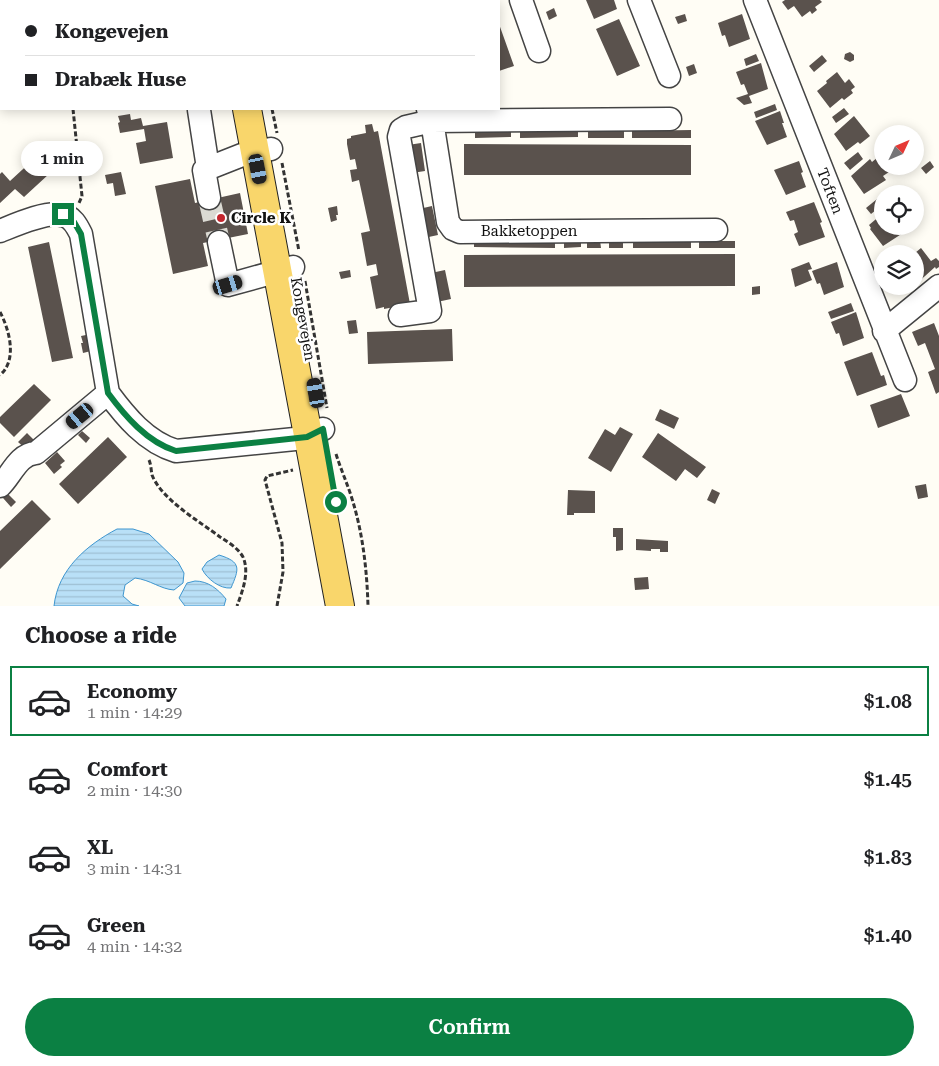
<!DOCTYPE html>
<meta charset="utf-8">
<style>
:root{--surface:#fff;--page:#f2f2f2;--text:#202124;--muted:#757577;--line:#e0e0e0;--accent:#0b8043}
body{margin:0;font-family:"Roboto Serif",serif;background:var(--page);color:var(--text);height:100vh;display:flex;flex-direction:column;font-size:19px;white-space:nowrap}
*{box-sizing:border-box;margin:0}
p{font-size:16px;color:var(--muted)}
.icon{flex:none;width:28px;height:28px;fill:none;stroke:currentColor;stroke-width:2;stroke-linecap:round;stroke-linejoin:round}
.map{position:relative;height:606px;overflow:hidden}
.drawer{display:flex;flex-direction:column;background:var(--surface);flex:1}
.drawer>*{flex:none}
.top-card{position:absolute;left:0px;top:0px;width:500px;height:110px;box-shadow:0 2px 12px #0003;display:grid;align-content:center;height:110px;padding:0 25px;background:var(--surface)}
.needle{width:32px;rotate:46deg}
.buttons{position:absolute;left:874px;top:125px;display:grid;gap:10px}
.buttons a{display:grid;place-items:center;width:50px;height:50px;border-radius:50%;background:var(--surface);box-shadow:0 2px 12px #0003;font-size:25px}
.end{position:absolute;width:22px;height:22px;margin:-11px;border:6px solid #0b8043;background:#fff;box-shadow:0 0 0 2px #fff}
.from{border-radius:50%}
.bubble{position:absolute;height:35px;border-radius:18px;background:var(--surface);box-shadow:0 2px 12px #0003;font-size:16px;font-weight:600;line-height:35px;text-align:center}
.car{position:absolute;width:15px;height:30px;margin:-15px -8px;border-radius:6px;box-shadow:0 0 4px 1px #0007;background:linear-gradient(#222 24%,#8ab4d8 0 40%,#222 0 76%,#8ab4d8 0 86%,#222 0)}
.top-card b{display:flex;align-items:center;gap:18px;height:48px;font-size:19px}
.top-card b+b{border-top:1px solid var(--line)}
.top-card i{width:12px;height:12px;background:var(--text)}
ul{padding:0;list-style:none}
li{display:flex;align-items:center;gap:15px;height:70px;margin:0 10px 8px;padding:0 15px;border:2px solid transparent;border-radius:0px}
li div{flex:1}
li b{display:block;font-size:19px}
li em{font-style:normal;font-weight:600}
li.active{border-color:var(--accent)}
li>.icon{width:45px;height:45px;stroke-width:1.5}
h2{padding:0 25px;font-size:22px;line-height:60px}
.primary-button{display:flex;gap:10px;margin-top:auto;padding:10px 25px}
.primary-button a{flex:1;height:58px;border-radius:30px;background:var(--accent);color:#fff;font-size:20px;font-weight:600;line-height:58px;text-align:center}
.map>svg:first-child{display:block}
.water{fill:url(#water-rules);stroke:#3f96cf}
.building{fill:#5a524d}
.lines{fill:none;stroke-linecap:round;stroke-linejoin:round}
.minor-tunnel{stroke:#dbdad3;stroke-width:22;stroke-dasharray:22 11;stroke-linecap:butt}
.minor-casing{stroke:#444;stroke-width:25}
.major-casing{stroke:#222;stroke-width:30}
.path{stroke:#333;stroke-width:3;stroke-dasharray:5 2.5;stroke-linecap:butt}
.minor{stroke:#fff;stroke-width:22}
.major{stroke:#f9d66b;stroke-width:28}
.route{stroke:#0b8043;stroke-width:6}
.poi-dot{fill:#c4262e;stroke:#fff;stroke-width:2}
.labels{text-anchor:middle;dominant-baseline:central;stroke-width:5;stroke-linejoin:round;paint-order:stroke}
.street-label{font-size:15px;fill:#111;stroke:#fff}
.poi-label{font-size:15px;font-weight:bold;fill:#111;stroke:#fff;text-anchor:start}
</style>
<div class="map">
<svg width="939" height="606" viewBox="0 0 939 606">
<defs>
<pattern id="water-rules" width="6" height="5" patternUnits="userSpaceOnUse" patternTransform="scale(1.25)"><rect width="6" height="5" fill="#b9e0f7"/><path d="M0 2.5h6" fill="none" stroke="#9ebfd3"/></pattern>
</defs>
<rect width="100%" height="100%" fill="#fffdf5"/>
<path class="water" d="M117 529H133L149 534 178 562 184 573 183 583 174 590C160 589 151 580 135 578L125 585 123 596 132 604 139 606H54C58 569 87 545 117 529Z
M219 555C242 562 239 569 231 588 220 589 207 579 202 569L207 562Z
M195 581C208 581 218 589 226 599L224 606H185L179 598 187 583Z"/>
<path class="building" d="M586 0H614L617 9 594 19Z
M785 0H820L822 2 815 7 817 10 812 14 810 11 802 17 794 6 788 10 782 2Z
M554 8 557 16 549 20 546 12Z
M685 14 687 21 678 24 675 17Z
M742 14 750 39 729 47 725 35 722 36 718 23Z
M619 19 640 66 617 76 596 29Z
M499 24 514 66 499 71Z
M850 52 854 55V60L850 62 844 59 845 54Z
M756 54 759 61 746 66 744 59Z
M822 55 827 61 814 72 809 66Z
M761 63 768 89 749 96 752 103 744 105 736 98 748 94 744 84 741 85 736 72Z
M694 64 697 73 689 76 686 67Z
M837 72 845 83 849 79 855 87 851 90 853 93 844 100 842 98 830 108 817 91 827 83 826 81Z
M775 104 777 110 756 118 754 112Z
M844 108 849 114 836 123 832 117Z
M780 111 784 123H782L787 137 767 145 755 121Z
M130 114 131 120 141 118 143 126 167 122 173 158 140 164 136 143 146 141 144 129 120 133 118 123 120 122 118 116Z
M854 116 870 136 860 144 858 142 846 151 834 134Z
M372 124 374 132 378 131 410 304 384 309V307L376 309 370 277 378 275 376 264 367 266 361 233 370 231 359 180 352 182 350 170 357 169 355 159 350 160 347 144V139L351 138V136L366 133 365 125Z
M475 130H511V137L475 138Z
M520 130H578V137L520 138Z
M588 130H624V138H588Z
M691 130V138H632V131Z
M421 143 425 171 412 173 408 145Z
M464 144 691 145V175H464Z
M858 152 863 159 850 170 844 163Z
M878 157 882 162V166H885L889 172 883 176 886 180 864 194 851 176 870 159 872 162Z
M35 158 49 174 24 197 15 189 0 203V174L2 172 10 181Z
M799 161 803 172 801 173 806 187 786 195 774 170Z
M930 161 934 167 926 174 921 168Z
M121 172 126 194 115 196 113 183 107 184 105 175Z
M190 179 195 203 240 193 248 234 203 243 208 266 173 274 155 186Z
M882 195V205L871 214 866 208Z
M814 202 822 222 820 223 825 237 799 246 794 234 798 232 794 220 790 221 786 212Z
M337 206 338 215H336L337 220 331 222 328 208Z
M432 206 438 235 424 238 419 209Z
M882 214V226H902L906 231 883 246 870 229 871 228 869 225Z
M474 240H555V248L474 247Z
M564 240 581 241V247L564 248Z
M587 240H600L601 248H587Z
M623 240V248H609V241Z
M633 240 691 241V248H633Z
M699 241H735V248H699Z
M49 242 73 358 52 362 28 247Z
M921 248 931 261 936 258 939 261V267L936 269 935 267 915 285V253Z
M735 254V286L464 287V255Z
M809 262 812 269 808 270 812 280 795 287 791 269Z
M837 262 844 287 824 295 820 283 817 284 812 271Z
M350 270 351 277 341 279 339 272Z
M445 270 451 299 437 302 431 273Z
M760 286V294L752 295V287Z
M851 303 854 311 831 319 828 312Z
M856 312 864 338 843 346 839 333 836 334 831 322Z
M356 320 358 333 349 334 347 321Z
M934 323 939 336V392L936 394 928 372 935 369 925 343 918 346 912 332Z
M452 329 453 361 368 364 367 332Z
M91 334 95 350 83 353 81 343H83L81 336Z
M872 352 881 376 884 375 887 385 857 396 844 362Z
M34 384 51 400 14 437 0 423V417Z
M901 394 910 416 878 428 870 405Z
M660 409 679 418 674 429 655 420Z
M620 427 633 434 611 472 588 458 605 429 615 435Z
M82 431 90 438 86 443 78 435Z
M27 433 36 442 27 450 18 442Z
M658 433 706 467 697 478 685 469 676 481 642 457Z
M108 437 127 457 78 504 59 484Z
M57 452 65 461 60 465 62 467 54 474 45 463Z
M926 484 928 497 918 499 915 486Z
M712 489 720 493 715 504 707 500Z
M568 490 595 491V513H574V515H567Z
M8 494 16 502 11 507 3 498Z
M32 500 51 519 0 569V531Z
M613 528H623V550L616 551V537H613Z
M636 539 668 541V552H660V549H651V551L636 550Z
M648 577 649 589 635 590 634 578Z"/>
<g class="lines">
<path class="minor-tunnel" d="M209 198 219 242"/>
<defs>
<path id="minor" d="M11 0V1
M392 0 393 1
M521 0 539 51
M639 0 669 76
M755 0 905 380
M195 1 200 0
M428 109 432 121 448 222 453 229 460 232 716 230
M199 110 208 168
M209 198 204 170 242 155 271 149
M0 231C15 225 46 211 62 215 72 216 77 226 81 234L108 393C125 416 146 442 176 451L295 439 307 437 323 429
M219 242 228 285 293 267
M400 315 430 311 399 137 401 130 406 127 432 121 670 119
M884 331 939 286
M0 486C11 476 18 454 36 453L108 393"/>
<path id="major" d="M243 0 244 1
M247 109 340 606"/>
</defs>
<use href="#minor" class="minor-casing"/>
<use href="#major" class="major-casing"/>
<path class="path" d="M101 0V1
M155 1 158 0
M0 87 1 86
M73 109 82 196 79 203
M272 109 277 133
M282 163 299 251
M305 281 327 408
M0 312C9 329 18 360 0 375
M336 454C341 470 348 485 353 502 363 535 367 571 368 606
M149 460C151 464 151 470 152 475 162 500 199 521 220 537 228 542 238 548 243 557 250 573 242 592 237 606
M277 606 283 572 282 543 265 480 267 476 293 470"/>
<use href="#minor" class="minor"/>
<use href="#major" class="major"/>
</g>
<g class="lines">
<path class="route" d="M63 214 74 222 81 234 108 393C125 416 147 442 176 451L307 437 323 429 336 502"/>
</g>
<circle class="poi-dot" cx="221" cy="218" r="5"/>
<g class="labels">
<g class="street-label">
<text transform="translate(830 191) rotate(69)">Toften</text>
<text x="529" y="231">Bakketoppen</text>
<text transform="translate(303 319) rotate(80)">Kongevejen</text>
</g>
<g class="poi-label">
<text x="231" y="218">Circle K</text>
</g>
</g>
</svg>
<div class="buttons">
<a><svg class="needle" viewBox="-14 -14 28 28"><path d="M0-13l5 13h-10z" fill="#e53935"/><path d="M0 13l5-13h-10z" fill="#757577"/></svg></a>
<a><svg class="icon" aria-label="locate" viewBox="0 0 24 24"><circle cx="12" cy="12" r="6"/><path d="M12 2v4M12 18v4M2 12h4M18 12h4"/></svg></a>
<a><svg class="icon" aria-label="layers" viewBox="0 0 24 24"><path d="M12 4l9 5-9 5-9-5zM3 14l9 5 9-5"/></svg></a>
</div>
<i class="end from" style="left:336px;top:502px"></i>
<i class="end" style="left:63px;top:214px"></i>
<div class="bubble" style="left:21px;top:141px;width:82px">1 min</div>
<i class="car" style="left:258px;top:169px;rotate:169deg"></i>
<i class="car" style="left:228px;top:285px;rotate:73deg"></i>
<i class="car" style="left:316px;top:393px;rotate:350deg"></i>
<i class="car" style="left:80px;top:416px;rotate:230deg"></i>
<div class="top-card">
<b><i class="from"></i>Kongevejen</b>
<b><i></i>Drabæk Huse</b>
</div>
</div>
<section class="drawer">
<h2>Choose a ride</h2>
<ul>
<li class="active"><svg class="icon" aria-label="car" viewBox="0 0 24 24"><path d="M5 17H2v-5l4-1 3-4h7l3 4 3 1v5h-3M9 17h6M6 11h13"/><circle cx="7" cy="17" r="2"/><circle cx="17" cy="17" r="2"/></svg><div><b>Economy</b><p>1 min · 14:29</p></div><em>$1.08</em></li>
<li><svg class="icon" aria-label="car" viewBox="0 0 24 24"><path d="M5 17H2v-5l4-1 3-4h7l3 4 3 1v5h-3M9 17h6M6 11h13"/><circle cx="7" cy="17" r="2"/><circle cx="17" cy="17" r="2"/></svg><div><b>Comfort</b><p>2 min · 14:30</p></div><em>$1.45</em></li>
<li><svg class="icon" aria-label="car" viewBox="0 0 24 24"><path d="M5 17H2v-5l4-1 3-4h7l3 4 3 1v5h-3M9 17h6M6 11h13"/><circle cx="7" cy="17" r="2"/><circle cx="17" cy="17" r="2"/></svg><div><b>XL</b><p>3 min · 14:31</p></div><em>$1.83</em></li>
<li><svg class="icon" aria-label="car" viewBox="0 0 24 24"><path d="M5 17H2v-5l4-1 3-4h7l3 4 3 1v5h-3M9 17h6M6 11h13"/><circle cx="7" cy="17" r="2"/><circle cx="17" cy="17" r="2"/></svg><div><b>Green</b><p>4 min · 14:32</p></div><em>$1.40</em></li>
</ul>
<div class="primary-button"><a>Confirm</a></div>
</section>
